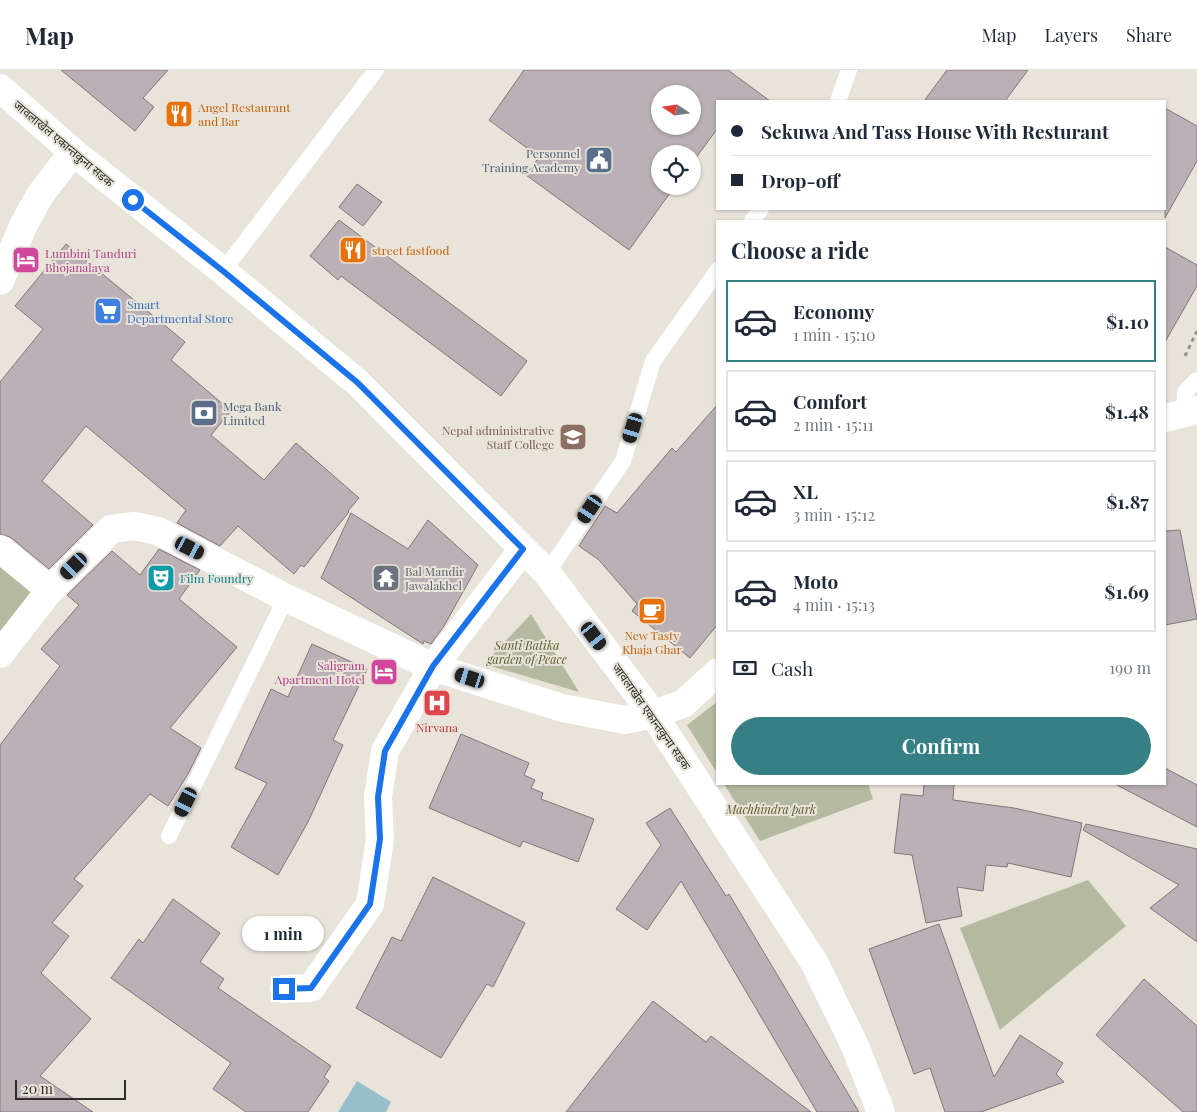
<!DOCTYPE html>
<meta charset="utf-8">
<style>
:root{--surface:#fff;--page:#f2f2f3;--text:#1f2937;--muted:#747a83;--line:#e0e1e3;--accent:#367f85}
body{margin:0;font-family:"Playfair Display","Noto Sans Devanagari",serif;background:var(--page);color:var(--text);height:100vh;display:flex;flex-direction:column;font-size:19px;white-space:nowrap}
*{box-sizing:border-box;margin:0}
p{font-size:16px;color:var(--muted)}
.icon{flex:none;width:28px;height:28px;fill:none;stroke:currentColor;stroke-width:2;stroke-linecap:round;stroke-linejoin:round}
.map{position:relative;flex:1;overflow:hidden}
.panel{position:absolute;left:716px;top:150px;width:450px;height:565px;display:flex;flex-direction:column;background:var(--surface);border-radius:0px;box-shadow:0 1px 4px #0004}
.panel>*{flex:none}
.top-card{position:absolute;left:716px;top:30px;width:450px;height:110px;border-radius:0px;box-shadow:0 1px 4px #0004;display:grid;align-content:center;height:110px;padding:0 15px;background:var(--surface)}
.needle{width:32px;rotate:283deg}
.buttons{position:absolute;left:651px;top:15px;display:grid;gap:10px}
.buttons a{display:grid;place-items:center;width:50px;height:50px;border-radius:50%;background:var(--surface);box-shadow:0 1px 4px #0004;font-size:25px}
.scale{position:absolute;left:15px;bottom:12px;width:111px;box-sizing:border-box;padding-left:5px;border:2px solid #2e2c28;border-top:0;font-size:14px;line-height:18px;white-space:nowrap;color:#2e2c28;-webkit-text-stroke:4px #e9e4d9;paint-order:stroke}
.end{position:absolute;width:22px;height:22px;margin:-11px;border:6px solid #1a73e8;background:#fff;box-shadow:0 0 0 2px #fff}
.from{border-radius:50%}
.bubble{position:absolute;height:35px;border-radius:18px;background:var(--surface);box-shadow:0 1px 4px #0004;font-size:16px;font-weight:700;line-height:35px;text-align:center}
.car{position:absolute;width:15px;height:30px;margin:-15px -8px;border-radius:6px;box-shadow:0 0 4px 1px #0007;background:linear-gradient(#222 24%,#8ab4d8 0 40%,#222 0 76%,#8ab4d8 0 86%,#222 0)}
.top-card b{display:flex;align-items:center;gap:18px;height:48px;font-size:19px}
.top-card b+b{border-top:1px solid var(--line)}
.top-card i{width:12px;height:12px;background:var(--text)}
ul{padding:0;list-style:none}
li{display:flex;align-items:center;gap:15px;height:82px;margin:0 10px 8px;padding:0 5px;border:2px solid var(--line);border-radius:0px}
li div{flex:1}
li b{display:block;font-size:19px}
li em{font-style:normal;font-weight:700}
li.current{border-color:var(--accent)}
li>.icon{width:45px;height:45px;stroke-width:1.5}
h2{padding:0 15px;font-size:22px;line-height:60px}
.pay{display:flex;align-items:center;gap:12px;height:55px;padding:0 15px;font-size:19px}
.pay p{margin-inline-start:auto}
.cta{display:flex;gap:10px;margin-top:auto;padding:10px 15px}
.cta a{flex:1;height:58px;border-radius:30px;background:var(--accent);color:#fff;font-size:20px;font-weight:700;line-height:58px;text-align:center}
header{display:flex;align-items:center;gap:30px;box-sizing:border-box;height:70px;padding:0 25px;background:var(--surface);border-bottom:1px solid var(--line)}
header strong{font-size:24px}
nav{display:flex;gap:28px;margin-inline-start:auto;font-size:18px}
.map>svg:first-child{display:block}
.green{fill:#b5b99f}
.water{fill:#97bfcb}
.building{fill:#bbb0b5;stroke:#81767b;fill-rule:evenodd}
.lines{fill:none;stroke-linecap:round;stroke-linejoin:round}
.path{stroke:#95928a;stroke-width:3;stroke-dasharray:4 4;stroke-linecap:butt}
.service{stroke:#fff;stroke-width:16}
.minor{stroke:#fff;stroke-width:28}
.primary{stroke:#fff;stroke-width:28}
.route{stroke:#1a73e8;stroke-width:6}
.labels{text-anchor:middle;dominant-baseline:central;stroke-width:4;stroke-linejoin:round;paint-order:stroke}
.food-label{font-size:12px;fill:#c56008;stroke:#e9e4d9;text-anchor:start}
.street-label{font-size:12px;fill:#2e2c28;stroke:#e9e4d9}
.service-label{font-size:12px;fill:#4e5e75;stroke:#e9e4d9;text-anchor:end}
.hotel-label{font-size:12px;fill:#b23c85;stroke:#e9e4d9;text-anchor:start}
.shop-label{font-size:12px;fill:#366cbe;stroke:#e9e4d9;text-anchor:start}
.education-label{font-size:12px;fill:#785e54;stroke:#e9e4d9;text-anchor:end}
.worship-label{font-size:12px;fill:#5b616d;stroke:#e9e4d9;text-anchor:start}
.culture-label{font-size:12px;fill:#0d838f;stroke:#e9e4d9;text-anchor:start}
.park-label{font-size:12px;font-style:italic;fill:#565c27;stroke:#e9e4d9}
.health-label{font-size:12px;fill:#be3a42;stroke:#e9e4d9}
</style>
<header>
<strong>Map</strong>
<nav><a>Map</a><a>Layers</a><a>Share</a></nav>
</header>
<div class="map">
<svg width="1197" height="1042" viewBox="0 0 1197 1042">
<rect width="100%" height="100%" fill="#e9e4d9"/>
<path class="green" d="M0 489 41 520 0 573Z
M531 544 579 622 484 594Z
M717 632V703L687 655Z
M724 714H868L873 729 760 771Z
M1088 810 1126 856 1000 960 960 858Z"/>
<path class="water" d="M357 1011 391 1032 386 1042H338Z"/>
<path class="building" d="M61 0H168L143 28 154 37 135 61Z
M524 0H728L770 31H718V58L692 93V84H660V116H675L629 180 526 105 539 87 489 50ZM660 24H692V56H660Z
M947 0H1028L1005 31H924Z
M1165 38 1197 56V91L1165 148Z
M357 114 382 132 363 156 339 137Z
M339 150 527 291 501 326 341 206 338 210 310 186Z
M66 174 185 272 171 290 231 341 211 365 264 410 296 373 359 428 348 441 349 442 304 497 301 495 294 504 238 456 220 476 177 453 186 440 86 356 42 411 93 455 49 499 10 467 0 464V312L43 259 15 236Z
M1165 177 1197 195V216L1165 272Z
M718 334V554L690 588 632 541 637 534 599 490 579 476 605 436 617 443 672 378 676 382Z
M351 443 408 479 428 450 478 495 444 556 431 574 424 571 423 574 321 508Z
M1180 460 1197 549 1165 555V461Z
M159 479 200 500 179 529 237 577 170 658 201 678 188 704 168 736 150 724 74 809 83 816 52 853 69 866 41 903 91 949 40 1006 93 1042H0V675L60 596 41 579 79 535 67 525 112 481 140 505Z
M312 574 367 599 333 670 343 675 308 752 278 805 231 777 267 713 235 698 271 619 288 627Z
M461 664 529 693 524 705 535 710 531 718 543 723 541 729 594 749 578 792 523 771 520 777 429 738Z
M1165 698 1197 715V757L1115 714H1165Z
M924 714H954L953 730 1014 738 1082 753 1071 807 1008 793 1007 797 986 795 983 821 957 817 962 846 926 853 912 785 894 783 901 724 923 726Z
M670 738 726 826 729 824 859 1042H817L681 811 647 860 616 839 661 775 646 753Z
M1086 754 1197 779V872L1150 838 1179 815 1083 760Z
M433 807 525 853 493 917 487 914 441 988 356 938 392 867 401 871Z
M173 829 220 863 200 892 224 909 218 918 331 996 324 1007 329 1011 308 1042H246L213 1019 231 993 111 908 139 869 143 873Z
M939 854 994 1007 1020 965 1063 993 1056 1004 1064 1012 981 1042H945L930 998 914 1004 869 879Z
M1144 909 1197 956V1042H1183L1096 965Z
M653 931 706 972 711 966 811 1042H566Z"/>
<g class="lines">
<path class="path" d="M1185 286 1197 261"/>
<path class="service" d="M838 31 849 0
M752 151 761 139
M223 201 376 0
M1185 343V322L1197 310
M547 503 623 391 653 291 718 200
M169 766 286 528"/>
<path class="minor" d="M0 211 23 156 40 125 73 82
M1165 348 1197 340
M0 479 50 520
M0 584 50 520 111 459 134 456 158 461 286 528 433 597 562 638 625 650 653 644 683 634 718 602
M284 919 311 918 370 834 380 769 378 727 385 681 433 597 523 479"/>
<path class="primary" d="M0 18 73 82 223 201 358 313 547 503 653 644 814 892 855 976 881 1042"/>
</g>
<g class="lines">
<path class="route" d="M133 130 223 201 358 313 523 479 433 596 385 681 378 727 380 769 370 834 311 918 284 919"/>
</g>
<defs>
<symbol id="restaurant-square" viewBox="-11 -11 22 22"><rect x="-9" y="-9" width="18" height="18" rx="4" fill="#e8710a" stroke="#e9e4d9"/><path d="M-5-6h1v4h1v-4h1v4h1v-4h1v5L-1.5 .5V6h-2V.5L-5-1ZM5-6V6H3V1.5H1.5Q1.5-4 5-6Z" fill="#fff"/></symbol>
<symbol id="civic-square" viewBox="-11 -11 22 22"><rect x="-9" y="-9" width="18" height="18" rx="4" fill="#5c6f8a" stroke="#e9e4d9"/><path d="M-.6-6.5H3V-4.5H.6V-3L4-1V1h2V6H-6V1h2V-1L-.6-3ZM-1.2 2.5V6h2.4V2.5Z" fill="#fff"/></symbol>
<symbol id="hotel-square" viewBox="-11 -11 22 22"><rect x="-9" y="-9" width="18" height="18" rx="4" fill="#d1479c" stroke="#e9e4d9"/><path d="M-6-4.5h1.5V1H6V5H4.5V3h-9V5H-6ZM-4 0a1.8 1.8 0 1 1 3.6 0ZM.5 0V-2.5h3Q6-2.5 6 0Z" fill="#fff"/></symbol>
<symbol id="supermarket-square" viewBox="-11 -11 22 22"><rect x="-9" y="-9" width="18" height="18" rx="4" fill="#3f7fe0" stroke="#e9e4d9"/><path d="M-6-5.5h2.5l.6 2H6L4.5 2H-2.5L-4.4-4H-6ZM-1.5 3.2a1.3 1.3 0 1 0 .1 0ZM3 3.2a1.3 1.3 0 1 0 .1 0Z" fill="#fff"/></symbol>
<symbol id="bank-square" viewBox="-11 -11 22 22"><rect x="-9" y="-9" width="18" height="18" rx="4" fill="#5c6f8a" stroke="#e9e4d9"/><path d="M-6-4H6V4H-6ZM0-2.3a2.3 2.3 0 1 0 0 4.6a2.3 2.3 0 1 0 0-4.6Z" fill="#fff"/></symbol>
<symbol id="university-square" viewBox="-11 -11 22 22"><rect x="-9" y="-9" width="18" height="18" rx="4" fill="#8d6e63" stroke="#e9e4d9"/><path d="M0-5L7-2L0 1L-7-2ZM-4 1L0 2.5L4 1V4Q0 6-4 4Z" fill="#fff"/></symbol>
<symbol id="theatre-square" viewBox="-11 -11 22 22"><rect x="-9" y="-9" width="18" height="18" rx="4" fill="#0f9aa8" stroke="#e9e4d9"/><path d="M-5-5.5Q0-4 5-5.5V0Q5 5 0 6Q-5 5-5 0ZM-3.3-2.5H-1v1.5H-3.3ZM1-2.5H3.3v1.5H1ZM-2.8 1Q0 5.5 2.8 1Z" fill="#fff"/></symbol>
<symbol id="temple-square" viewBox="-11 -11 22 22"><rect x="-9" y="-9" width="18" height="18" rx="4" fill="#6b7280" stroke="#e9e4d9"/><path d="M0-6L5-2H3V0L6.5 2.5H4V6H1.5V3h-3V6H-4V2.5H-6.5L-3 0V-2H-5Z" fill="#fff"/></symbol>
<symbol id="cafe-square" viewBox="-11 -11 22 22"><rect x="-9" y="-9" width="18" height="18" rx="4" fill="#e8710a" stroke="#e9e4d9"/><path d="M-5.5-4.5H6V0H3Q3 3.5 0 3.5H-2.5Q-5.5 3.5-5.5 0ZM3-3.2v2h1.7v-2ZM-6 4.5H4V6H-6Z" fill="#fff"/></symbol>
<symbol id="hospital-square" viewBox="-11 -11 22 22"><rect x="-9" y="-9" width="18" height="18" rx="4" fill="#e0444e" stroke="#e9e4d9"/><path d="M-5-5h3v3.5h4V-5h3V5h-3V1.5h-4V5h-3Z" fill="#fff"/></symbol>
</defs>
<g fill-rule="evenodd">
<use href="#restaurant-square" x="163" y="28" width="32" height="32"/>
<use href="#civic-square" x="583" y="74" width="32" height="32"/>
<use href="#restaurant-square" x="337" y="164" width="32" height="32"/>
<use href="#hotel-square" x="10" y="174" width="32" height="32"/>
<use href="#supermarket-square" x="92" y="225" width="32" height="32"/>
<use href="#bank-square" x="188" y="327" width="32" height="32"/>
<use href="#university-square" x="557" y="351" width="32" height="32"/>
<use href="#theatre-square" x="145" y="492" width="32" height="32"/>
<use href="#temple-square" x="370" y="492" width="32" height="32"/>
<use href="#cafe-square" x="636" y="525" width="32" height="32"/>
<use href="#hotel-square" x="368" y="586" width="32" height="32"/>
<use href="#hospital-square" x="421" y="617" width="32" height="32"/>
</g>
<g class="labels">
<g class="food-label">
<text x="198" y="37">Angel Restaurant<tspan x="198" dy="14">and Bar</tspan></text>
<text x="372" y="180">street fastfood</text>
<text x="652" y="565" text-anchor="middle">New Tasty<tspan x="652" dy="14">Khaja Ghar</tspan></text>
</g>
<g class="street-label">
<text transform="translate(64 73) rotate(40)">जावलाखेल एकान्तकुना सडक</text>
<text transform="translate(652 646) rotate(55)">जावलाखेल एकान्तकुना सडक</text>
</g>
<g class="service-label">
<text x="580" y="83">Personnel<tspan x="580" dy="14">Training Academy</tspan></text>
<text x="223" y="336" text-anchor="start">Mega Bank<tspan x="223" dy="14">Limited</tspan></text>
</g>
<g class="hotel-label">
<text x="45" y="183">Lumbini Tanduri<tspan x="45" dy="14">Bhojanalaya</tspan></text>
<text x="365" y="595" text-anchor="end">Saligram<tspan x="365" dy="14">Apartment Hotel</tspan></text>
</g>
<g class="shop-label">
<text x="127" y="234">Smart<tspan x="127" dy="14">Departmental Store</tspan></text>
</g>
<g class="education-label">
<text x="554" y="360">Nepal administrative<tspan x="554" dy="14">Staff College</tspan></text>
</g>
<g class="worship-label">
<text x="405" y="501">Bal Mandir<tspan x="405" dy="14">Jawalakhel</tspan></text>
</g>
<g class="culture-label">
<text x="180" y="508">Film Foundry</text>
</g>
<g class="park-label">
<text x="527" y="575">Santi Batika<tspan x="527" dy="14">garden of Peace</tspan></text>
<text x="771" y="739">Machhindra park</text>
</g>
<g class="health-label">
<text x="437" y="657">Nirvana</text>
</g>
</g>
</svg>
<div class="buttons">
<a><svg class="needle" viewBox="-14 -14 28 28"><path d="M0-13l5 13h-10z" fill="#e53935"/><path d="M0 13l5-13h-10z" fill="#747a83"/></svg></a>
<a><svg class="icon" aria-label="locate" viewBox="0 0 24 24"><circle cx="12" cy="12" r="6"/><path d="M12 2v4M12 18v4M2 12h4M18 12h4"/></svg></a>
</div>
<div class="scale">20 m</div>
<i class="end from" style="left:133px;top:130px"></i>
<i class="end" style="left:284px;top:919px"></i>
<div class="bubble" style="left:242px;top:846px;width:82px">1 min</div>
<i class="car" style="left:633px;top:358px;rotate:197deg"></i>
<i class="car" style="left:590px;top:439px;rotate:214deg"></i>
<i class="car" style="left:190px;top:478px;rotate:117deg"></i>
<i class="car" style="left:74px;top:496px;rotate:225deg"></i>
<i class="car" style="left:594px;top:566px;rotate:143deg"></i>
<i class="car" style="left:470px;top:608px;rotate:288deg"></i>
<i class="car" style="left:186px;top:732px;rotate:206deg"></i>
<div class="top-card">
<b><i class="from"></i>Sekuwa And Tass House With Resturant</b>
<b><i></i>Drop-off</b>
</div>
<section class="panel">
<h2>Choose a ride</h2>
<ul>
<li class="current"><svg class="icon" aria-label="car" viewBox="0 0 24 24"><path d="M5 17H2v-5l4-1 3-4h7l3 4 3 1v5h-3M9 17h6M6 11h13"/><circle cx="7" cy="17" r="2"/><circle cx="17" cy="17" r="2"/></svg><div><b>Economy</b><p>1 min · 15:10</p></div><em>$1.10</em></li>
<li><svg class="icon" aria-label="car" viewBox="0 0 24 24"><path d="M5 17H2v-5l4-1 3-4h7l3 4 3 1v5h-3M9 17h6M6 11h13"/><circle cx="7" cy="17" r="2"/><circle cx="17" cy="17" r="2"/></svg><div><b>Comfort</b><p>2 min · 15:11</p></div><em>$1.48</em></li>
<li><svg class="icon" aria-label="car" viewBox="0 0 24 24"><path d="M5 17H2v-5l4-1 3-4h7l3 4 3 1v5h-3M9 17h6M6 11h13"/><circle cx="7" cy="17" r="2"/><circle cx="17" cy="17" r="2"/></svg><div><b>XL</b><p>3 min · 15:12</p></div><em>$1.87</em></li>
<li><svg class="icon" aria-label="car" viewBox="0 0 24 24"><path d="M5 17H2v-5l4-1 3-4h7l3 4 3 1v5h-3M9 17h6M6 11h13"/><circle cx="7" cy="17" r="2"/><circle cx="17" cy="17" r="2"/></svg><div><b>Moto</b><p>4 min · 15:13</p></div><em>$1.69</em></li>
</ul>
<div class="pay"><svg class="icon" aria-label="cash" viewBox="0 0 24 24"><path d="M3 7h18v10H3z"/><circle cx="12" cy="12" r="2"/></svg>Cash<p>190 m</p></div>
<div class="cta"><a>Confirm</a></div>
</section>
</div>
